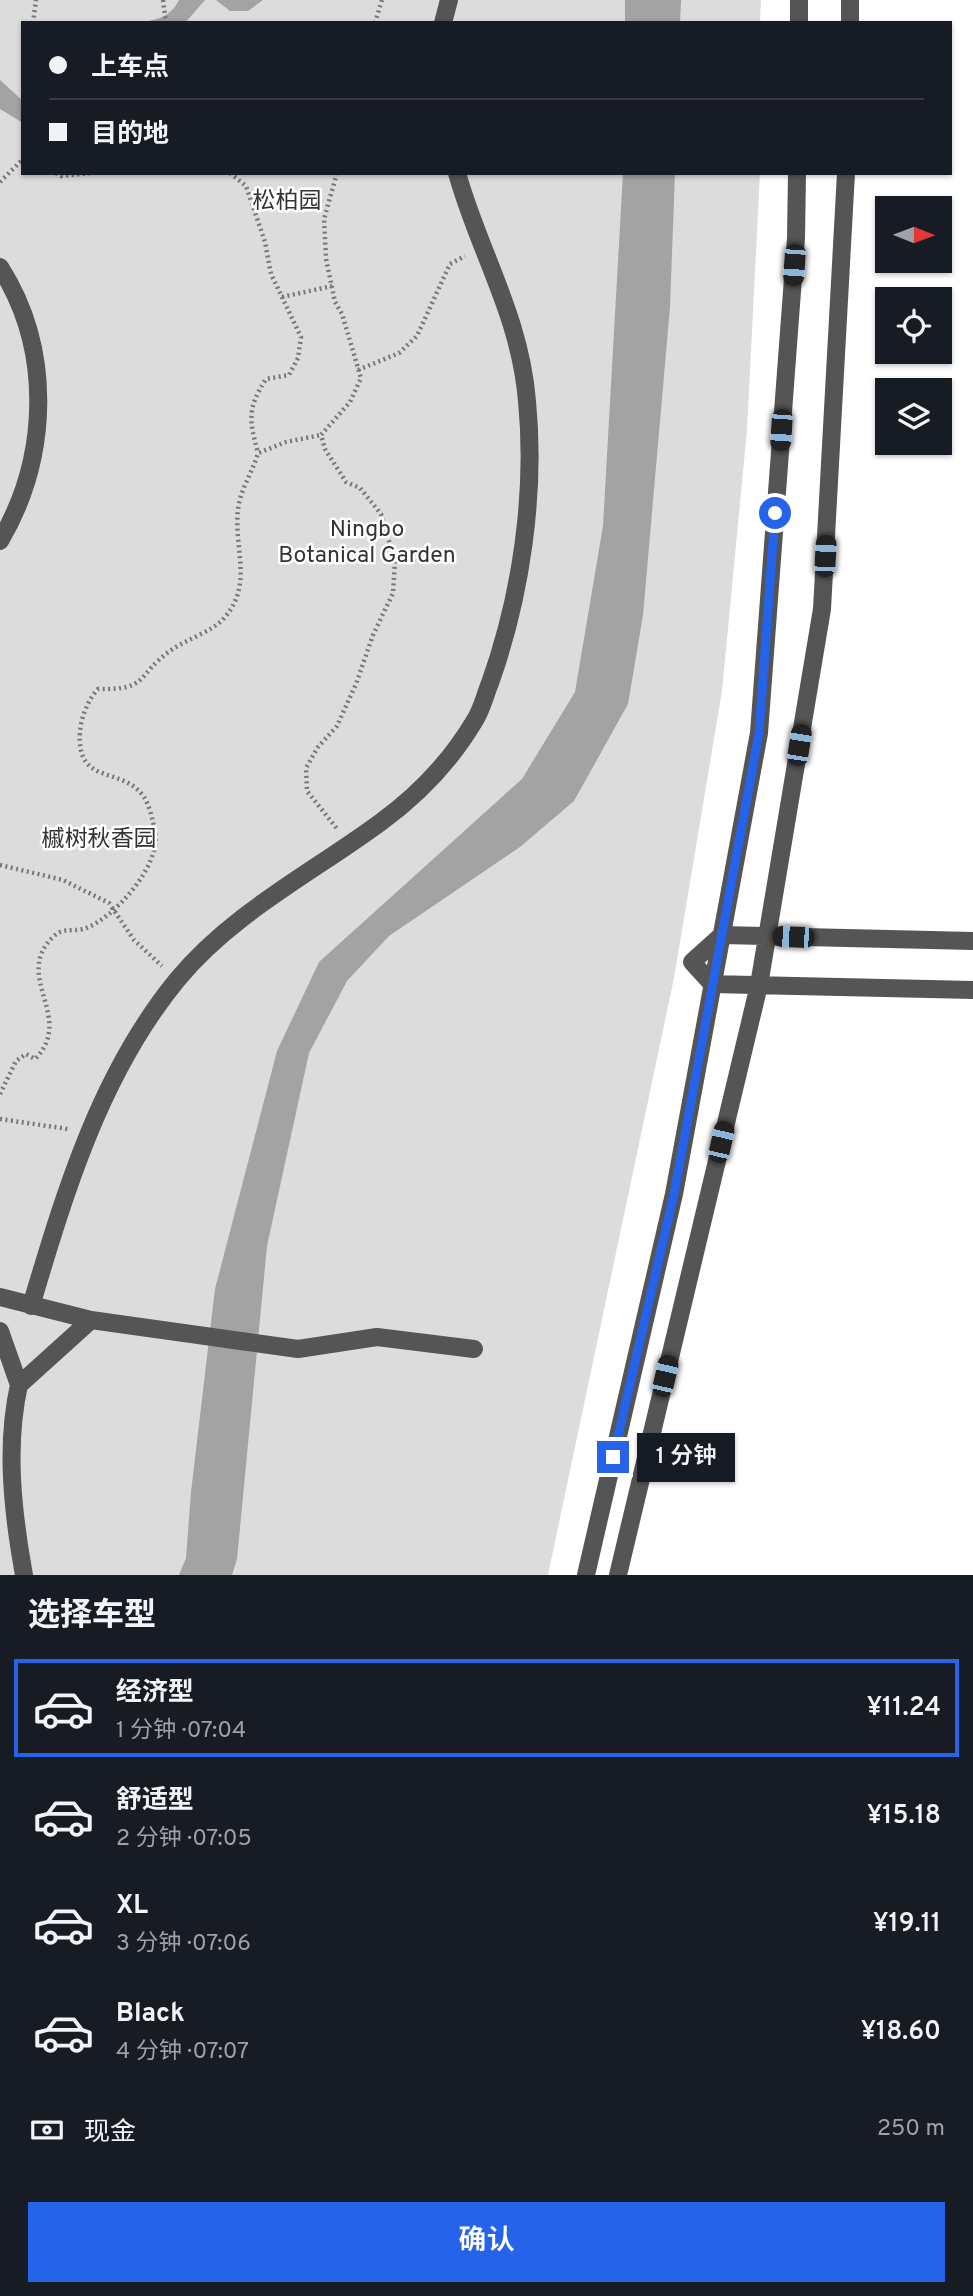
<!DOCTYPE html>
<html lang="zh">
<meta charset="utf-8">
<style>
:root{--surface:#171b24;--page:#242831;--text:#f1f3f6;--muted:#9ea1a6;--line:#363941;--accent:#2563eb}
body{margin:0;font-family:Overpass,"Noto Sans SC",sans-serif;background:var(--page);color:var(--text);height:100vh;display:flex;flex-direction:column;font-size:26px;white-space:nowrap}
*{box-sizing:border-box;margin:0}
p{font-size:23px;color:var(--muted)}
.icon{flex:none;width:38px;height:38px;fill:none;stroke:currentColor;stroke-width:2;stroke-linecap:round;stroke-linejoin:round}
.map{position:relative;height:1575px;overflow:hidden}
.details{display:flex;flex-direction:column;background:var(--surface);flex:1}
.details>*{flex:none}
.hud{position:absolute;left:21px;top:21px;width:931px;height:154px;border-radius:0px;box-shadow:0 2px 5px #0004;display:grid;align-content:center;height:154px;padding:0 28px;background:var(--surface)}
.needle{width:46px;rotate:91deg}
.buttons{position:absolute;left:875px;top:196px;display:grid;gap:14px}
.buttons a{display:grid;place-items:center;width:77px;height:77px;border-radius:0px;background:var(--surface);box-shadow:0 2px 5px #0004;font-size:35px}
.end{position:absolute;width:32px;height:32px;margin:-16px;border:9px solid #2563eb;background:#fff;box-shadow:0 0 0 4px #fff}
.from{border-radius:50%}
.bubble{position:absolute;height:49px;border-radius:0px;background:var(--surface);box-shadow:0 2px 5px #0004;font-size:23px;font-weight:600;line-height:49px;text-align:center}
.car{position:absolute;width:21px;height:42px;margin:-21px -10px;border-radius:9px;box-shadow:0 0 5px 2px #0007;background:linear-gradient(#222 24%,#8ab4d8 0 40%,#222 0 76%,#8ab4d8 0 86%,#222 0)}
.hud b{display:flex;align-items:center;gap:24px;height:66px;font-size:26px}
.hud b+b{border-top:2px solid var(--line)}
.hud i{width:18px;height:18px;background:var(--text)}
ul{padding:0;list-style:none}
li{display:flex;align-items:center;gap:21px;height:98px;margin:0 14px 10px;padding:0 14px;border:4px solid transparent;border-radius:0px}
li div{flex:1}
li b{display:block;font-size:26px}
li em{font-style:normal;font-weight:600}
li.active{border-color:var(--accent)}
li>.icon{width:63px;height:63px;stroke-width:1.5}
h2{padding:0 28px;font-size:32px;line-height:84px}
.pay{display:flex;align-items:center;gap:18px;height:77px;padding:0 28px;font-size:26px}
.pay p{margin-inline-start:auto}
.primary-button{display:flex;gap:14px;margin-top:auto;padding:14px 28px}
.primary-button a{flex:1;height:80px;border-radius:0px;background:var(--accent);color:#fff;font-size:28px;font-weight:600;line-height:80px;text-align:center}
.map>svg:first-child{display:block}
.green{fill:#dcdcdc}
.water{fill:#a3a3a3}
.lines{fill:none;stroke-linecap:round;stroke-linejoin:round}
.path{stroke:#777;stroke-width:4.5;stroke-dasharray:2 3.5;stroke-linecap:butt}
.minor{stroke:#555;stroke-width:18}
.route{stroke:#2563eb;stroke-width:9}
.labels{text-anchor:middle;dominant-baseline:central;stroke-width:5;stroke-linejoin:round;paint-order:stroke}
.park-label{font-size:23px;fill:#333;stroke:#fff}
</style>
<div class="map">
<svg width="973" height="1575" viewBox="0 0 973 1575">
<rect width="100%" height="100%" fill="#fff"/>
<path class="green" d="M0 0H761L760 23H23V173H760L747 430 722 691 674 978 548 1575H0Z"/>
<path class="water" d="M179 0H205L185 23H132C152 21 169 20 179 0Z
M216 0H263L248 11H230Z
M625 0H681L680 23H625Z
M0 80 23 101V123L0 109Z
M623 173H675L670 307 643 615 628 704 574 801 520 847 389 936 347 981 309 1053 267 1246 237 1559 232 1575H179L186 1558 191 1492 215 1289 277 1051 319 962 522 779 575 692 603 526Z"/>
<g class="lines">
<path class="path" d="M163 0 166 23
M33 23 36 0
M375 23 382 0
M56 173 61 176 91 173
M230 173 246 186 265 242 271 274 301 337 298 358 289 375 266 379C247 409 249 420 258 453
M337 173 324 219 326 259 335 302 342 314 361 378 350 402 321 435 325 449 346 482 360 488 381 514 395 561 393 593 373 635 356 684 337 726 318 747 306 768 307 791 338 830
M0 182 23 159
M282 297 332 286
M358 370 399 353 417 336 450 264 465 256
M0 865 63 880 109 903 134 940 162 966
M0 1094 16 1061 26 1054 35 1059C76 1018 12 976 53 937 63 927 71 932 83 929 112 921 162 865 155 832 153 822 150 806 144 797 122 765 76 787 80 732 81 717 88 700 98 689 150 690 135 676 170 651 186 639 213 632 225 617 255 582 231 544 239 503 243 485 253 471 258 453L286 442 321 435
M0 1119 68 1129"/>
<path class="minor" d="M443 23 449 0
M799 23V0
M850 23V0
M0 267C53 350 49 458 0 541
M973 941 722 935 692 962 712 984 973 990
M0 1297 91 1320 298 1349 377 1337 474 1349
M31 1306C65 1192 100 1074 177 980 232 913 312 873 381 822 418 795 452 759 475 720 482 709 485 695 490 683 521 596 536 494 527 401 520 315 479 252 457 173
M0 1331 19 1385
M24 1575C13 1514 5 1447 19 1385L91 1320
M586 1575 674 1194 759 733 796 238 797 173
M618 1575 759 985 822 609 846 173"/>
</g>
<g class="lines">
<path class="route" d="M613 1457 674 1194 759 733 775 513"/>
</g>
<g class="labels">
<g class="park-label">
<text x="287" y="202">松柏园</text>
<text x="367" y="530">Ningbo<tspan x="367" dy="26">Botanical Garden</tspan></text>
<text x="99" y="840">槭树秋香园</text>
</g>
</g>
</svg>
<div class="buttons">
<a><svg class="needle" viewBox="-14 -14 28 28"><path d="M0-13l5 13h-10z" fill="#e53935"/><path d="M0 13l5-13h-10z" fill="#9ea1a6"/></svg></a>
<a><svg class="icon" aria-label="locate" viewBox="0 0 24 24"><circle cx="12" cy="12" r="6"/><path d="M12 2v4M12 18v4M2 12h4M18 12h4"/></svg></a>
<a><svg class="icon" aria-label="layers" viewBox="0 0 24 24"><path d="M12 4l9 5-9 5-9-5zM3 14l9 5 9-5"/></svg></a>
</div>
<i class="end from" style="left:775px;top:513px"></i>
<i class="end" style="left:613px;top:1457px"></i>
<div class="bubble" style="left:637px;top:1433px;width:98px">1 分钟</div>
<i class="car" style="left:794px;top:265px;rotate:184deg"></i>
<i class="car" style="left:781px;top:430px;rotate:184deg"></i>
<i class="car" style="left:825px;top:556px;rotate:3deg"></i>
<i class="car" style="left:799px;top:745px;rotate:9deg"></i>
<i class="car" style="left:793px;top:937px;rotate:272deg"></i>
<i class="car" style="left:721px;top:1142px;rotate:13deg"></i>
<i class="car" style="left:665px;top:1376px;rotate:13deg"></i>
<div class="hud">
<b><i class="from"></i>上车点</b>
<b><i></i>目的地</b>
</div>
</div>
<section class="details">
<h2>选择车型</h2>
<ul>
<li class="active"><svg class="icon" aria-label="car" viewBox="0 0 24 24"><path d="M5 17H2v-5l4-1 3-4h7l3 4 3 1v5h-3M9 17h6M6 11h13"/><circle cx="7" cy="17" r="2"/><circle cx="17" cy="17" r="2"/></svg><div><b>经济型</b><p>1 分钟 · 07:04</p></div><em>¥11.24</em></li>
<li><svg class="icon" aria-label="car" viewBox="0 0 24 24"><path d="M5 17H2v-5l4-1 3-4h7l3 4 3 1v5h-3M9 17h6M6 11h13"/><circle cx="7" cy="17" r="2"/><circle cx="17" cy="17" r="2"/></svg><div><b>舒适型</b><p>2 分钟 · 07:05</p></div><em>¥15.18</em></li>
<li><svg class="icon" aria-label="car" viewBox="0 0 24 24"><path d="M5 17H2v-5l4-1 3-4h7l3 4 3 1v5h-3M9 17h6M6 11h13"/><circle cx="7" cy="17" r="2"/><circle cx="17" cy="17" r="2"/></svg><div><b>XL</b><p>3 分钟 · 07:06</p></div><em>¥19.11</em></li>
<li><svg class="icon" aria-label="car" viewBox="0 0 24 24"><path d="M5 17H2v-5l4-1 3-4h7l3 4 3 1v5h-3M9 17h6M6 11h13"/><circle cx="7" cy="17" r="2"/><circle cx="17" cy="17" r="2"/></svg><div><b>Black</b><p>4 分钟 · 07:07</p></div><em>¥18.60</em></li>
</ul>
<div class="pay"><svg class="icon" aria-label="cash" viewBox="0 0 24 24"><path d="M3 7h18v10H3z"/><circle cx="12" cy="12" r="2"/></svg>现金<p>250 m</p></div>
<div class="primary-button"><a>确认</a></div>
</section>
